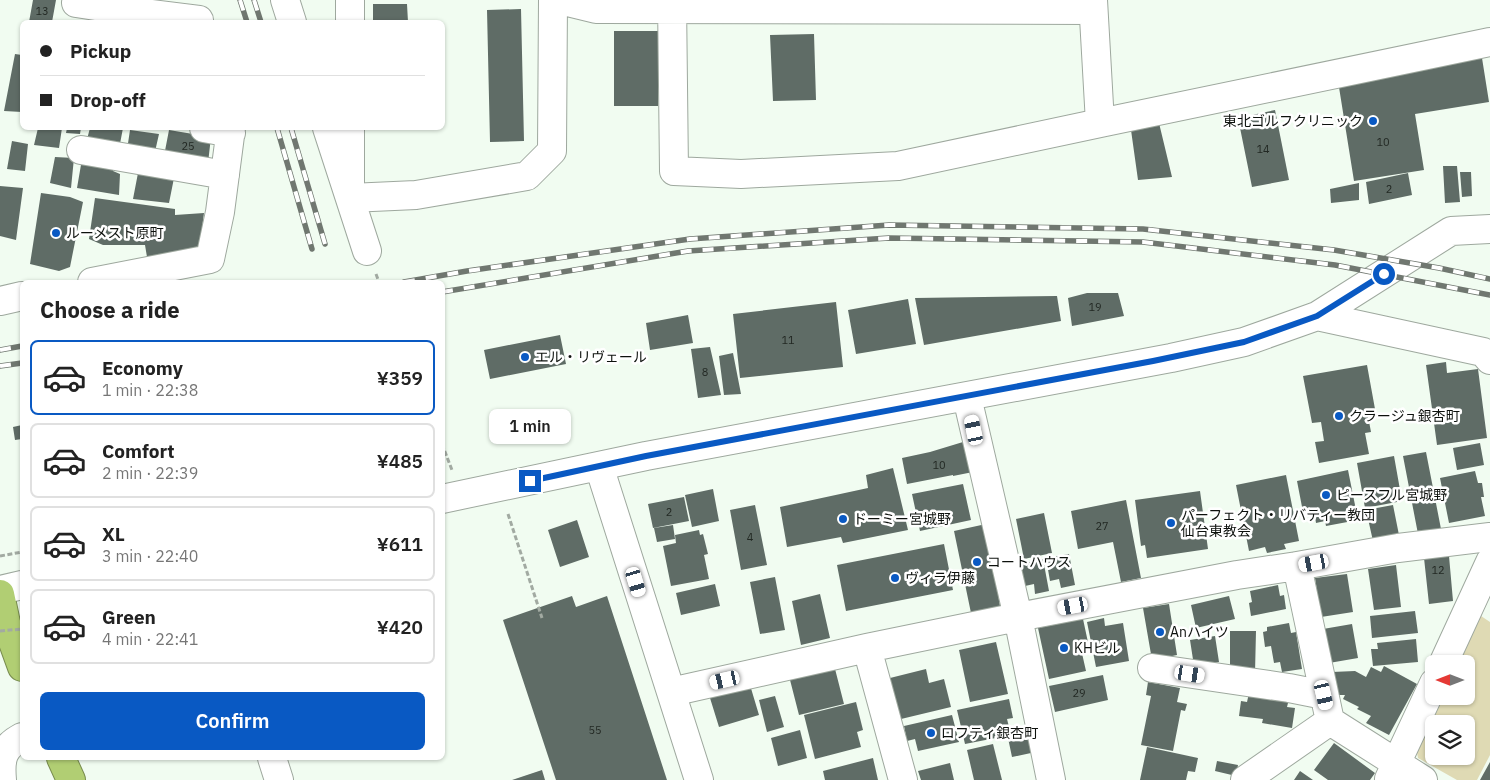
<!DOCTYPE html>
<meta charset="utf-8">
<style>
:root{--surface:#fff;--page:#f2f2f2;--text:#222;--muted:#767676;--line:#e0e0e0;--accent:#0959c3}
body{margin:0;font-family:"IBM Plex Sans","Noto Sans JP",sans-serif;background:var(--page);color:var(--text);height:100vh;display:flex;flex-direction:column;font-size:19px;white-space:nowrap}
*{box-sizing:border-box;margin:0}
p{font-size:16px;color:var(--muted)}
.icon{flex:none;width:28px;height:28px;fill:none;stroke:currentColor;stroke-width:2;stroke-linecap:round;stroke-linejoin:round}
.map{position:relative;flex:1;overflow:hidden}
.panel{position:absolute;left:20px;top:280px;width:425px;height:480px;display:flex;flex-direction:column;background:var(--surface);border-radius:8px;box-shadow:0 1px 4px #0004}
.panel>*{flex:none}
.banner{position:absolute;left:20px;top:20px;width:425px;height:110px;border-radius:8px;box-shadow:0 1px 4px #0004;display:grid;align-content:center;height:110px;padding:0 20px;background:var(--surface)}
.needle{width:32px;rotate:270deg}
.fabs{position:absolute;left:1425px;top:655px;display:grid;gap:10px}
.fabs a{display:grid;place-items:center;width:50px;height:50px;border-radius:8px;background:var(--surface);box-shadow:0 1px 4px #0004;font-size:25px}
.end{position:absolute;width:22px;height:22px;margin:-11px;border:6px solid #0959c3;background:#fff;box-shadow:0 0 0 2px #fff}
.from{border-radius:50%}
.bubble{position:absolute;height:35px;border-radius:8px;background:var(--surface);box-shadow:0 1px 4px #0004;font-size:16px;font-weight:600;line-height:35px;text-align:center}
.car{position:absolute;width:15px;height:30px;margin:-15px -8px;border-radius:6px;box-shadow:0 0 4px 1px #0007;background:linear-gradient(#fff 24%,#345 0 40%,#fff 0 76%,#345 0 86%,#fff 0)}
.banner b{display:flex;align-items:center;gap:18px;height:48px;font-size:19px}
.banner b+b{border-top:1px solid var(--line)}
.banner i{width:12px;height:12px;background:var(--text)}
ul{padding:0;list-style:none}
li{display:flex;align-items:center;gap:15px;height:75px;margin:0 10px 8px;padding:0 10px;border:2px solid var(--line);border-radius:8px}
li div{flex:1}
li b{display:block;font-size:19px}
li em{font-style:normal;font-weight:600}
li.current{border-color:var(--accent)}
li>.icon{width:45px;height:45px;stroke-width:1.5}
h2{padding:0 20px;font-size:22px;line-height:60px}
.primary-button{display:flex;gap:10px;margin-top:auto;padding:10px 20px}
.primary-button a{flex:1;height:58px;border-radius:8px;background:var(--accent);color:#fff;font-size:20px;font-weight:600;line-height:58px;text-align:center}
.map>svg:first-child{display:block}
.green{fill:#dfdab4;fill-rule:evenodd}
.building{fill:#5f6c66}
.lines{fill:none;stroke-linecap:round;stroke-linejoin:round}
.minor-casing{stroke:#9ea89e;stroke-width:30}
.highway-casing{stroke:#788c4f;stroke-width:30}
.path{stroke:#a2aaa2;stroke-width:3;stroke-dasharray:5 2.5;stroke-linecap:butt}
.minor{stroke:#fff;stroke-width:28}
.highway{stroke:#b1ce73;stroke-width:28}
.rail-casing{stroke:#707770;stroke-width:5.5}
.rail{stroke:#fff;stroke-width:4;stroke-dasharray:11;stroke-linecap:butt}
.path-bridge{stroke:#a2aaa2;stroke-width:3;stroke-dasharray:5 2.5;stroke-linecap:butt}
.route{stroke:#0959c3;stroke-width:6}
.poi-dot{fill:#0959c3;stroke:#fff;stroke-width:2}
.labels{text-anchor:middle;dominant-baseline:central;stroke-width:5;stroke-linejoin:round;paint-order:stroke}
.number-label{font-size:11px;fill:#222823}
.poi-label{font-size:14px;fill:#0d110d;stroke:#fff;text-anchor:start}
</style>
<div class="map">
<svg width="1490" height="780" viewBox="0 0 1490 780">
<rect width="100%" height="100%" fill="#f1fcf1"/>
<path class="green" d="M1481 616 1490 622V755L1477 780H1457L1418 758 1416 747 1442 696H1466V664H1458ZM1434 724H1466V756H1434Z"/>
<path class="building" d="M33 0H56L52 22H29Z
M373 4H407L408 22H373Z
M521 9 524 141 490 142 487 10Z
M614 31H658V106H614Z
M814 34 816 100 773 101 770 35Z
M15 54 22 55V112L4 111Z
M1482 58 1489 102 1415 114 1424 170 1354 181 1338 81Z
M1275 110 1289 180 1252 187 1238 118Z
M1159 123 1172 177 1138 180 1131 130Z
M38 128H62L59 148 34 145Z
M67 128H81L80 134 66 133Z
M90 128H123L119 149 86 143Z
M130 130 159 134 154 156 127 150Z
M169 130 211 137 208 163 164 156Z
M12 141 28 144 25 171 7 169Z
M55 157 74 158 71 188 50 183Z
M82 159 114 165 113 171 120 174 119 195 77 188Z
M1443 166H1457L1460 202 1445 203Z
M1460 172H1471L1472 196 1462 197Z
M138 173 174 178 169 203 133 199Z
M1408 173 1412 195 1369 204 1366 182Z
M1359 183V200L1331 203 1330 189Z
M0 186 23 188 16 240 0 236Z
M41 193 70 197 83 202 70 267 59 271 30 264Z
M95 198 175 209V215L204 213 199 252 148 263 145 245H103L89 239Z
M1087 293H1118L1124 316 1072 326 1068 298Z
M1057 296 1061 321 924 345 915 298Z
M908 299 916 344 856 354 848 310Z
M836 302 843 367 740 378 733 314Z
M688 315 693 343 650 350 646 323Z
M560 335 566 364 490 379 484 350Z
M710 347 721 395 698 398 691 349Z
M733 353 741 394 724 395 719 356Z
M1446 362 1447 373 1478 369 1487 438 1437 445 1426 365Z
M1367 365 1375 409 1367 411 1371 432 1365 433 1369 454 1319 463 1315 442 1324 441 1321 422 1312 423 1303 376Z
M22 425V439L15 440 13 427Z
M963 442H966L973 472 953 476V475L907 484 902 458 930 452Z
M1480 443 1484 465 1457 470 1453 448Z
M1426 452 1441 529 1418 534 1403 456Z
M1394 456 1402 501 1365 508 1357 463Z
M893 468 908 530 843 543 841 537 787 547 780 507 868 488 866 475Z
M1348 470 1358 520 1326 526 1325 521 1316 523 1314 510 1303 512 1297 481Z
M1475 471 1478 483H1482L1484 497H1481L1485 516 1449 523 1440 478Z
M1286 475 1299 541 1284 544 1286 549 1267 553 1265 547 1249 551 1236 485Z
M963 484 971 520 920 531 912 494Z
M713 489 719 521 692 527 685 495Z
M1200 491 1208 549 1147 558 1145 545 1141 546 1135 500Z
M684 497 689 521 653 528 648 504Z
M1126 500 1141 578 1121 582 1113 542 1078 549 1071 511Z
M755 505 767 565 741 570 730 510Z
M1393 505 1399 535 1373 541 1366 510Z
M1044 513 1052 553 1024 559 1016 519Z
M577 520 589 557 560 567 548 530Z
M986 524 1000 593 998 594 1000 606 971 613 954 531Z
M673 525 675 539 657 542 654 528Z
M699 530 700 535 703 534 708 554 704 555 709 579 671 586 663 546 676 543 675 535Z
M944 544 953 590 846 611 837 565Z
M1069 554 1075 585 1061 588 1059 579 1050 581 1046 558Z
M1449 556 1453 601 1429 604 1424 558Z
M1043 559 1049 591 1035 594 1034 584 1025 586 1020 564Z
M1396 565 1401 607 1374 610 1368 569Z
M1347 574 1353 612 1321 617 1315 578Z
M775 577 785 630 760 634 750 582Z
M715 584 720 606 681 615 676 593Z
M1278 585 1280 596 1284 595 1286 609 1251 616 1249 603 1252 602 1250 591Z
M820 594 830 638 801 645 792 601Z
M572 596 576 607 607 596 667 780H556L503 620Z
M1229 596 1235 619 1196 628 1191 605Z
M1169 604 1177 655 1152 660 1143 608Z
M1415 611 1418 633 1372 638 1370 616Z
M1104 618 1105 626 1123 623 1129 661 1096 667 1087 622Z
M1083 619 1089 647 1081 649 1086 671 1049 679 1038 628Z
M1289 623 1291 633 1296 632 1302 669 1282 672 1280 662 1274 663 1271 646 1265 647 1263 632 1267 631V627Z
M1352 624 1358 658 1329 663 1323 629Z
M1230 631H1256L1255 673H1230Z
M1215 636 1219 662 1194 666 1190 640Z
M1416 639 1418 662 1373 666 1371 649H1378L1377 643Z
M996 642 1008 694 970 702 959 650Z
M834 665 844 704 799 715 789 676Z
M1384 666 1417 684 1389 735 1366 723 1371 716 1357 709 1359 707 1343 699 1345 695H1334L1332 672 1355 671 1366 677 1371 667 1381 672Z
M926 669 929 683 944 679 951 707 901 719 890 678Z
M1103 675 1108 700 1055 712 1049 686Z
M1148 682 1180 688 1177 702 1187 704 1185 711 1181 710 1173 751 1141 745 1151 696 1146 695Z
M750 685 759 715 719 727 710 698Z
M1249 693 1289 699 1287 707 1295 708 1292 728 1262 723 1263 719 1239 716 1241 701 1247 702Z
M775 696 784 727 767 732 759 700Z
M1009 699 1013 718 1007 719 1011 735 965 744 957 710Z
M856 702 863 730 857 732 861 747 815 759 804 715Z
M952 715 959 742 918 751 915 739 907 741 904 726Z
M800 730 807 758 778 766 771 738Z
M1028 734 1031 753 1012 757 1008 738Z
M1334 743 1375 773 1370 780H1328L1314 770Z
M993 744 1002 780H974L967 750Z
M1147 747 1198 758 1195 772 1188 771 1186 780H1140Z
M873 758 878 780H825L823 771Z
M1217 761 1238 765 1236 776 1215 771Z
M1490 762V780H1480Z
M950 763 954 780H921L918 771Z
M542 770 545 780H512Z
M1300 771 1313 780H1294Z"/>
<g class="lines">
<defs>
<path id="minor" d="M77 0 76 3 128 11 199 20
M285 0 292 22
M559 0 596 9 1093 10
M672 0 674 171 741 174 898 166 1100 123 1093 0
M350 22V0
M1100 123 1490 42
M204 128 231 133
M327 128 367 251
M350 128V198L416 195 527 176 552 151 553 0
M81 150 225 175
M92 282 210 259 220 212 231 128
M0 301 22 296
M1317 316 1483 352 1490 360
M967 397 1018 617 1051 780
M599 466 699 780
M442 499 646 456 1171 358 1244 342 1317 316 1451 231 1490 229
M1297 566 1330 721 1423 780
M0 590 22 585
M867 648 903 780
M1443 664 1490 562
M1152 668 1289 688 1324 695
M671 692 867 648 1018 617 1237 575 1297 566 1398 548 1490 537
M272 758 279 780
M1389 779 1434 683
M2 780C0 758 3 747 22 737
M1245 780 1330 721"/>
<path id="highway" d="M0 594 6 623 22 667
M61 758 71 780"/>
</defs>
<use href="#minor" class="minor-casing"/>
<use href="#highway" class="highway-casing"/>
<path class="path" d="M376 274 379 282
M442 444 452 470
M508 514 542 618
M0 556 22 552"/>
<use href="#minor" class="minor"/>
<use href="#highway" class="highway"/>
<defs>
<path id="rail" d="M240 0 247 22
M254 0 261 22
M277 128 312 249
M291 128 325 244
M404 282 467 271 690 239 889 225 1143 229 1334 250 1439 268 1490 279
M442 292 688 251 889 238 1143 242 1335 265 1490 295
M0 350 22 346
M0 366 22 363"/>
</defs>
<use href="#rail" class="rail-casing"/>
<use href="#rail" class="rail"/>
<path class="path-bridge" d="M0 631 22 629"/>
</g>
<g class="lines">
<path class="route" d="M530 481 646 456 1153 361 1244 342 1317 316 1384 274"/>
</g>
<g class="poi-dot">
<circle cx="1373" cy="121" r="5"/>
<circle cx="56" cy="233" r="5"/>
<circle cx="525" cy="357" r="5"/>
<circle cx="1339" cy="416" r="5"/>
<circle cx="1326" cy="495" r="5"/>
<circle cx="843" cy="519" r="5"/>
<circle cx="1171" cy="523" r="5"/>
<circle cx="977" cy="562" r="5"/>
<circle cx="895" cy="578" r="5"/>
<circle cx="1160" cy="632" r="5"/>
<circle cx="1064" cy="648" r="5"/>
<circle cx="931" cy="733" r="5"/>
</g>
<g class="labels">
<g class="number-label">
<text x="42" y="11">13</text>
<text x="1383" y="142">10</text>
<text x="188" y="146">25</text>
<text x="1263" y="149">14</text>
<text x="1389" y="189">2</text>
<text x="1095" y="307">19</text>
<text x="788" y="340">11</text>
<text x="705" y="372">8</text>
<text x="939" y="465">10</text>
<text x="669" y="512">2</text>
<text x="1102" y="526">27</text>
<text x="750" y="537">4</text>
<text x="1438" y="570">12</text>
<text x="1079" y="693">29</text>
<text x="595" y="730">55</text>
</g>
<g class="poi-label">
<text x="1363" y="121" text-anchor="end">東北ゴルフクリニック</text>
<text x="66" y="233">ルーメスト原町</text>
<text x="535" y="357">エル・リヴェール</text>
<text x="1349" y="416">クラージュ銀杏町</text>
<text x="1336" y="495">ピースフル宮城野</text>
<text x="1181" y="515">パーフェクト・リバティー教団<tspan x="1181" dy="16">仙台東教会</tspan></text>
<text x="853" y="519">ドーミー宮城野</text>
<text x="987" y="562">コートハウス</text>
<text x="905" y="578">ヴィラ伊藤</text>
<text x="1170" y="632">Anハイツ</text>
<text x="1074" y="648">KHビル</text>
<text x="941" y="733">ロフティ銀杏町</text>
</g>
</g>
</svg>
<div class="fabs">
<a><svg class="needle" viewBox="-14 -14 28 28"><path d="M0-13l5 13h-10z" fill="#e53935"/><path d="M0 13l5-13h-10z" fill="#767676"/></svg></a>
<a><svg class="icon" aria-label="layers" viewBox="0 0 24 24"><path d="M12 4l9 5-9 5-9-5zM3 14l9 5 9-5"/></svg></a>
</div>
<i class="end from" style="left:1384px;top:274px"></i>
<i class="end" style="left:530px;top:481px"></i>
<div class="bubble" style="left:489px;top:409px;width:82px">1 min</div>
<i class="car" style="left:974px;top:430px;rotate:348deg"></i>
<i class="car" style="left:1314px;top:563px;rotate:260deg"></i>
<i class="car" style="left:636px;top:582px;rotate:163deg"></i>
<i class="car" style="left:1073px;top:606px;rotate:260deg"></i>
<i class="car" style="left:1190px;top:674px;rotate:99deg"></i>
<i class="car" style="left:725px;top:680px;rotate:257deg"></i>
<i class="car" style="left:1324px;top:695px;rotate:167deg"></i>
<div class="banner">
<b><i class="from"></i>Pickup</b>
<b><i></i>Drop-off</b>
</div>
<section class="panel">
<h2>Choose a ride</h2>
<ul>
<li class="current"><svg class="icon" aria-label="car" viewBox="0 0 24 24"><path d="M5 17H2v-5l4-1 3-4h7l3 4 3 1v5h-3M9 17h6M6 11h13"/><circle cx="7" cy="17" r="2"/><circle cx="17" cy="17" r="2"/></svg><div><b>Economy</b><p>1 min · 22:38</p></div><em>¥359</em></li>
<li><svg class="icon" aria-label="car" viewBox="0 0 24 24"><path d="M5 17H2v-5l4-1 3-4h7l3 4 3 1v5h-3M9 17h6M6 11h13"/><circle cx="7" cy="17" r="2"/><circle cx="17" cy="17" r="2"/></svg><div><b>Comfort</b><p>2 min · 22:39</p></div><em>¥485</em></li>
<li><svg class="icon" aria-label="car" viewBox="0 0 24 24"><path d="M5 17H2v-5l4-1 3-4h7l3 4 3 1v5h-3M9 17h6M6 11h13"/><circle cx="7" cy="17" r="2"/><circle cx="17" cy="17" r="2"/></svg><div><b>XL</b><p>3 min · 22:40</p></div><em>¥611</em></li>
<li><svg class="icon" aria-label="car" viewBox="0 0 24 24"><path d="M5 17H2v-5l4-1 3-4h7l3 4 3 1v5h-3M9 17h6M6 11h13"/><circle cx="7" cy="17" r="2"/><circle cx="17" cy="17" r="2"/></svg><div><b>Green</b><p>4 min · 22:41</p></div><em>¥420</em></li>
</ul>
<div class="primary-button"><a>Confirm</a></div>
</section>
</div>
